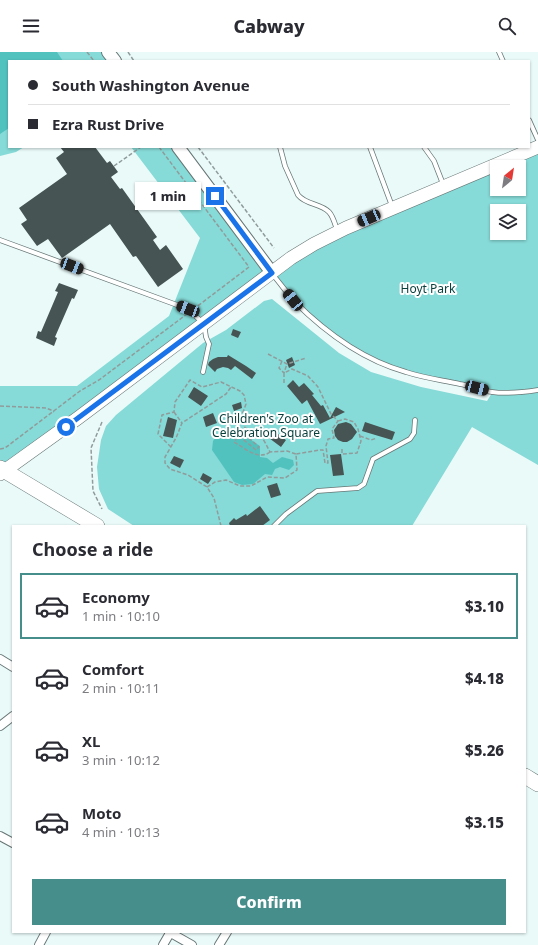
<!DOCTYPE html>
<meta charset="utf-8">
<style>
:root{--surface:#fff;--page:#f2f2f3;--text:#2b2b33;--muted:#7c7c81;--line:#e1e1e2;--accent:#468e8b}
body{margin:0;font-family:"Noto Sans",sans-serif;background:var(--page);color:var(--text);height:100vh;display:flex;flex-direction:column;font-size:15px;white-space:nowrap}
*{box-sizing:border-box;margin:0}
p{font-size:13px;color:var(--muted)}
.icon{flex:none;width:22px;height:22px;fill:none;stroke:currentColor;stroke-width:2;stroke-linecap:round;stroke-linejoin:round}
.map{position:relative;flex:1;overflow:hidden}
.drawer{position:absolute;left:12px;top:473px;width:514px;height:408px;display:flex;flex-direction:column;background:var(--surface);border-radius:0px;box-shadow:0 1px 3px #0004}
.drawer>*{flex:none}
.banner{position:absolute;left:8px;top:8px;width:522px;height:88px;border-radius:0px;box-shadow:0 1px 3px #0004;display:grid;align-content:center;height:88px;padding:0 20px;background:var(--surface)}
.needle{width:26px;rotate:30deg}
.tools{position:absolute;left:490px;top:108px;display:grid;gap:8px}
.tools a{display:grid;place-items:center;width:36px;height:36px;border-radius:0px;background:var(--surface);box-shadow:0 1px 3px #0004;font-size:20px}
.end{position:absolute;width:18px;height:18px;margin:-9px;border:5px solid #1a73e8;background:#fff;box-shadow:0 0 0 2px #fff}
.from{border-radius:50%}
.bubble{position:absolute;height:28px;border-radius:0px;background:var(--surface);box-shadow:0 1px 3px #0004;font-size:13px;font-weight:800;line-height:28px;text-align:center}
.car{position:absolute;width:12px;height:24px;margin:-12px -6px;border-radius:5px;box-shadow:0 0 3px 1px #0007;background:linear-gradient(#222 24%,#8ab4d8 0 40%,#222 0 76%,#8ab4d8 0 86%,#222 0)}
.banner b{display:flex;align-items:center;gap:14px;height:38px;font-size:15px}
.banner b+b{border-top:1px solid var(--line)}
.banner i{width:10px;height:10px;background:var(--text)}
ul{padding:0;list-style:none}
li{display:flex;align-items:center;gap:12px;height:66px;margin:0 8px 6px;padding:0 12px;border:2px solid transparent;border-radius:0px}
li div{flex:1}
li b{display:block;font-size:15px}
li em{font-style:normal;font-weight:800}
li.on{border-color:var(--accent)}
li>.icon{width:36px;height:36px;stroke-width:1.5}
h2{padding:0 20px;font-size:18px;line-height:48px}
.action{display:flex;gap:8px;margin-top:auto;padding:8px 20px}
.action a{flex:1;height:46px;border-radius:0px;background:var(--accent);color:#fff;font-size:16px;font-weight:800;line-height:46px;text-align:center}
header{display:flex;justify-content:space-between;align-items:center;height:52px;padding:0 20px;background:var(--surface);font-size:18px;font-weight:800}
.map>svg:first-child{display:block}
.green{fill:#86dad7;fill-rule:evenodd}
.water{fill:#52c2bf}
.building{fill:#465453}
.lines{fill:none;stroke-linecap:round;stroke-linejoin:round}
.lane-casing{stroke:#677675;stroke-width:5.5}
.street-casing{stroke:#677675;stroke-width:10}
.secondary-casing{stroke:#677675;stroke-width:14}
.primary-casing{stroke:#677675;stroke-width:14}
.highway-casing{stroke:#677675;stroke-width:16}
.path{stroke:#909c9b;stroke-width:1.5;stroke-dasharray:4 2;stroke-linecap:butt}
.lane{stroke:#fff;stroke-width:4}
.street{stroke:#fff;stroke-width:8}
.secondary{stroke:#fff;stroke-width:12}
.primary{stroke:#fff;stroke-width:13}
.highway{stroke:#fff;stroke-width:15}
.route{stroke:#1a73e8;stroke-width:5}
.labels{text-anchor:middle;dominant-baseline:central;stroke-width:4;stroke-linejoin:round;paint-order:stroke}
.park-label{font-size:12px;fill:#073e3c;stroke:#fff}
</style>
<header><svg class="icon" aria-label="menu" viewBox="0 0 24 24"><path d="M4 6h16M4 12h16M4 18h16"/></svg>Cabway<svg class="icon" aria-label="search" viewBox="0 0 24 24"><circle cx="10" cy="10" r="6"/><path d="M15 15l6 6"/></svg></header>
<div class="map">
<svg width="538" height="893" viewBox="0 0 538 893">
<rect width="100%" height="100%" fill="#e9faf9"/>
<path class="green" d="M0 0H108L115 9H9V95H24L16 100 0 104Z
M131 95H178L272 221 291 206 538 95V413L472 375 412 474H134L108 457 99 437 97 415 101 388 106 374 116 363 203 291 226 278 264 249 272 247 339 301 371 320 421 335 487 349 492 341 440 328 381 311 334 284 293 248 272 221 0 416V334H77L169 264 200 186ZM497 115H519V137H497ZM497 159H519V181H497Z"/>
<path class="water" d="M0 0H57L63 9H9V76L0 82Z
M225 376 236 378 260 394V405L267 406 273 411 282 405 293 408 294 413 289 418 280 415 275 417 272 423 265 422 253 432 242 433 234 430 212 398 213 389 219 381Z"/>
<path class="building" d="M60 95H95L107 111 110 109 118 120 111 125 120 137 122 136 157 185 153 188 160 198 166 193 183 217 158 235 136 204 133 205 110 172 62 206 48 187 37 194 21 172 27 168 19 156 67 122 56 106 64 100Z
M59 231 78 238 74 247 72 246 55 285 57 286 54 294 36 286 38 279 41 280 58 240 55 239Z
M233 277 241 280 238 286 231 283Z
M228 303 246 314 256 321 252 327 235 314 231 318 228 316 223 315 217 317 215 320 208 313 209 310 213 307 218 305H227Z
M292 305 295 313 289 316 286 308Z
M293 328 299 335 304 331 314 342 312 343 321 354 323 353 330 366 336 355 345 360 320 372 307 348 302 352 287 334Z
M194 335 208 344 201 354 188 345Z
M241 350 242 356 234 359 232 353Z
M213 361 217 371 206 375 203 365Z
M168 365 177 368 173 386 163 384Z
M346 370 351 372 357 380 352 387 347 390H343L338 388 335 384 334 378 338 372Z
M365 370 395 380 392 388 362 379Z
M274 379 286 388 281 395 269 386Z
M341 402 344 423 333 424 330 403Z
M174 404 184 408 180 416 170 411Z
M203 421 212 426 208 432 200 427Z
M277 431 281 443 271 446 267 434Z
M260 454 270 468 262 474H230L229 471 234 466 236 468 246 462 247 464Z"/>
<g class="lines">
<defs>
<path id="lane" d="M499 0 503 9
M529 68 538 88
M280 95 285 114 298 143C306 153 320 151 329 160 333 164 335 172 337 178
M370 95 392 154
M424 95 434 109 443 132
M0 188 188 257 204 272 206 285 209 292 203 320
M273 223C280 231 287 241 294 249 325 280 363 308 406 320 424 326 442 328 460 332 471 334 482 339 492 340 506 342 525 340 538 338
M274 474 286 462 317 439 358 436 364 432 373 407 410 387 414 381 415 368"/>
<path id="street" d="M0 607 13 615
M0 674 13 664
M0 784 13 791
M169 880 192 893
M39 893 46 880
M163 893 170 881
M219 893 227 880"/>
<path id="secondary" d="M108 0 115 9
M178 95 272 221"/>
<path id="primary" d="M0 422 78 366 291 206 314 192 346 176 538 95"/>
<path id="highway" d="M0 416 97 474
M525 724 538 732"/>
</defs>
<use href="#lane" class="lane-casing"/>
<use href="#street" class="street-casing"/>
<use href="#secondary" class="secondary-casing"/>
<use href="#primary" class="primary-casing"/>
<use href="#highway" class="highway-casing"/>
<path class="path" d="M87 0 94 9
M128 0 134 9
M159 95 249 215 195 256
M198 95 274 196
M114 114 141 95
M268 302 287 312 306 306
M282 309 279 316 284 321 287 312
M0 354 46 356 51 358 54 360
M174 360 182 371
M338 369 345 367 354 370 358 377 361 389 357 401 342 402V395
M102 370 91 396 93 439 102 457
M245 376 234 390C245 396 258 409 270 400
M256 379 267 366
M239 384 256 398 259 395 242 380
M360 384 371 388 377 386
M171 395 158 382 162 363 174 360 175 350 190 328 202 335 221 330 240 339 244 343 246 352 242 363 245 376C262 381 262 385 270 400L287 399 296 402
M0 397 5 396 80 339 99 328 187 262
M207 435 215 430 226 428 240 434H251L267 425 285 426 297 418 296 402 320 398H323L325 411H328L326 394 328 387 334 386 332 377 338 369 331 362 318 335 308 324 292 317 284 321V332
M221 474 214 446 207 435 188 423 170 417 165 411V405L176 386 182 371 226 342 231 335"/>
<use href="#lane" class="lane"/>
<use href="#street" class="street"/>
<use href="#secondary" class="secondary"/>
<use href="#primary" class="primary"/>
<use href="#highway" class="highway"/>
</g>
<g class="lines">
<path class="route" d="M66 375 272 221 215 144"/>
</g>
<g class="labels">
<g class="park-label">
<text x="428" y="236">Hoyt Park</text>
<text x="266" y="366">Children's Zoo at<tspan x="266" dy="14">Celebration Square</tspan></text>
</g>
</g>
</svg>
<div class="tools">
<a><svg class="needle" viewBox="-14 -14 28 28"><path d="M0-13l5 13h-10z" fill="#e53935"/><path d="M0 13l5-13h-10z" fill="#7c7c81"/></svg></a>
<a><svg class="icon" aria-label="layers" viewBox="0 0 24 24"><path d="M12 4l9 5-9 5-9-5zM3 14l9 5 9-5"/></svg></a>
</div>
<i class="end from" style="left:66px;top:375px"></i>
<i class="end" style="left:215px;top:144px"></i>
<div class="bubble" style="left:135px;top:130px;width:66px">1 min</div>
<i class="car" style="left:369px;top:166px;rotate:247deg"></i>
<i class="car" style="left:72px;top:214px;rotate:111deg"></i>
<i class="car" style="left:293px;top:248px;rotate:321deg"></i>
<i class="car" style="left:188px;top:257px;rotate:291deg"></i>
<i class="car" style="left:477px;top:336px;rotate:105deg"></i>
<div class="banner">
<b><i class="from"></i>South Washington Avenue</b>
<b><i></i>Ezra Rust Drive</b>
</div>
<section class="drawer">
<h2>Choose a ride</h2>
<ul>
<li class="on"><svg class="icon" aria-label="car" viewBox="0 0 24 24"><path d="M5 17H2v-5l4-1 3-4h7l3 4 3 1v5h-3M9 17h6M6 11h13"/><circle cx="7" cy="17" r="2"/><circle cx="17" cy="17" r="2"/></svg><div><b>Economy</b><p>1 min · 10:10</p></div><em>$3.10</em></li>
<li><svg class="icon" aria-label="car" viewBox="0 0 24 24"><path d="M5 17H2v-5l4-1 3-4h7l3 4 3 1v5h-3M9 17h6M6 11h13"/><circle cx="7" cy="17" r="2"/><circle cx="17" cy="17" r="2"/></svg><div><b>Comfort</b><p>2 min · 10:11</p></div><em>$4.18</em></li>
<li><svg class="icon" aria-label="car" viewBox="0 0 24 24"><path d="M5 17H2v-5l4-1 3-4h7l3 4 3 1v5h-3M9 17h6M6 11h13"/><circle cx="7" cy="17" r="2"/><circle cx="17" cy="17" r="2"/></svg><div><b>XL</b><p>3 min · 10:12</p></div><em>$5.26</em></li>
<li><svg class="icon" aria-label="car" viewBox="0 0 24 24"><path d="M5 17H2v-5l4-1 3-4h7l3 4 3 1v5h-3M9 17h6M6 11h13"/><circle cx="7" cy="17" r="2"/><circle cx="17" cy="17" r="2"/></svg><div><b>Moto</b><p>4 min · 10:13</p></div><em>$3.15</em></li>
</ul>
<div class="action"><a>Confirm</a></div>
</section>
</div>
